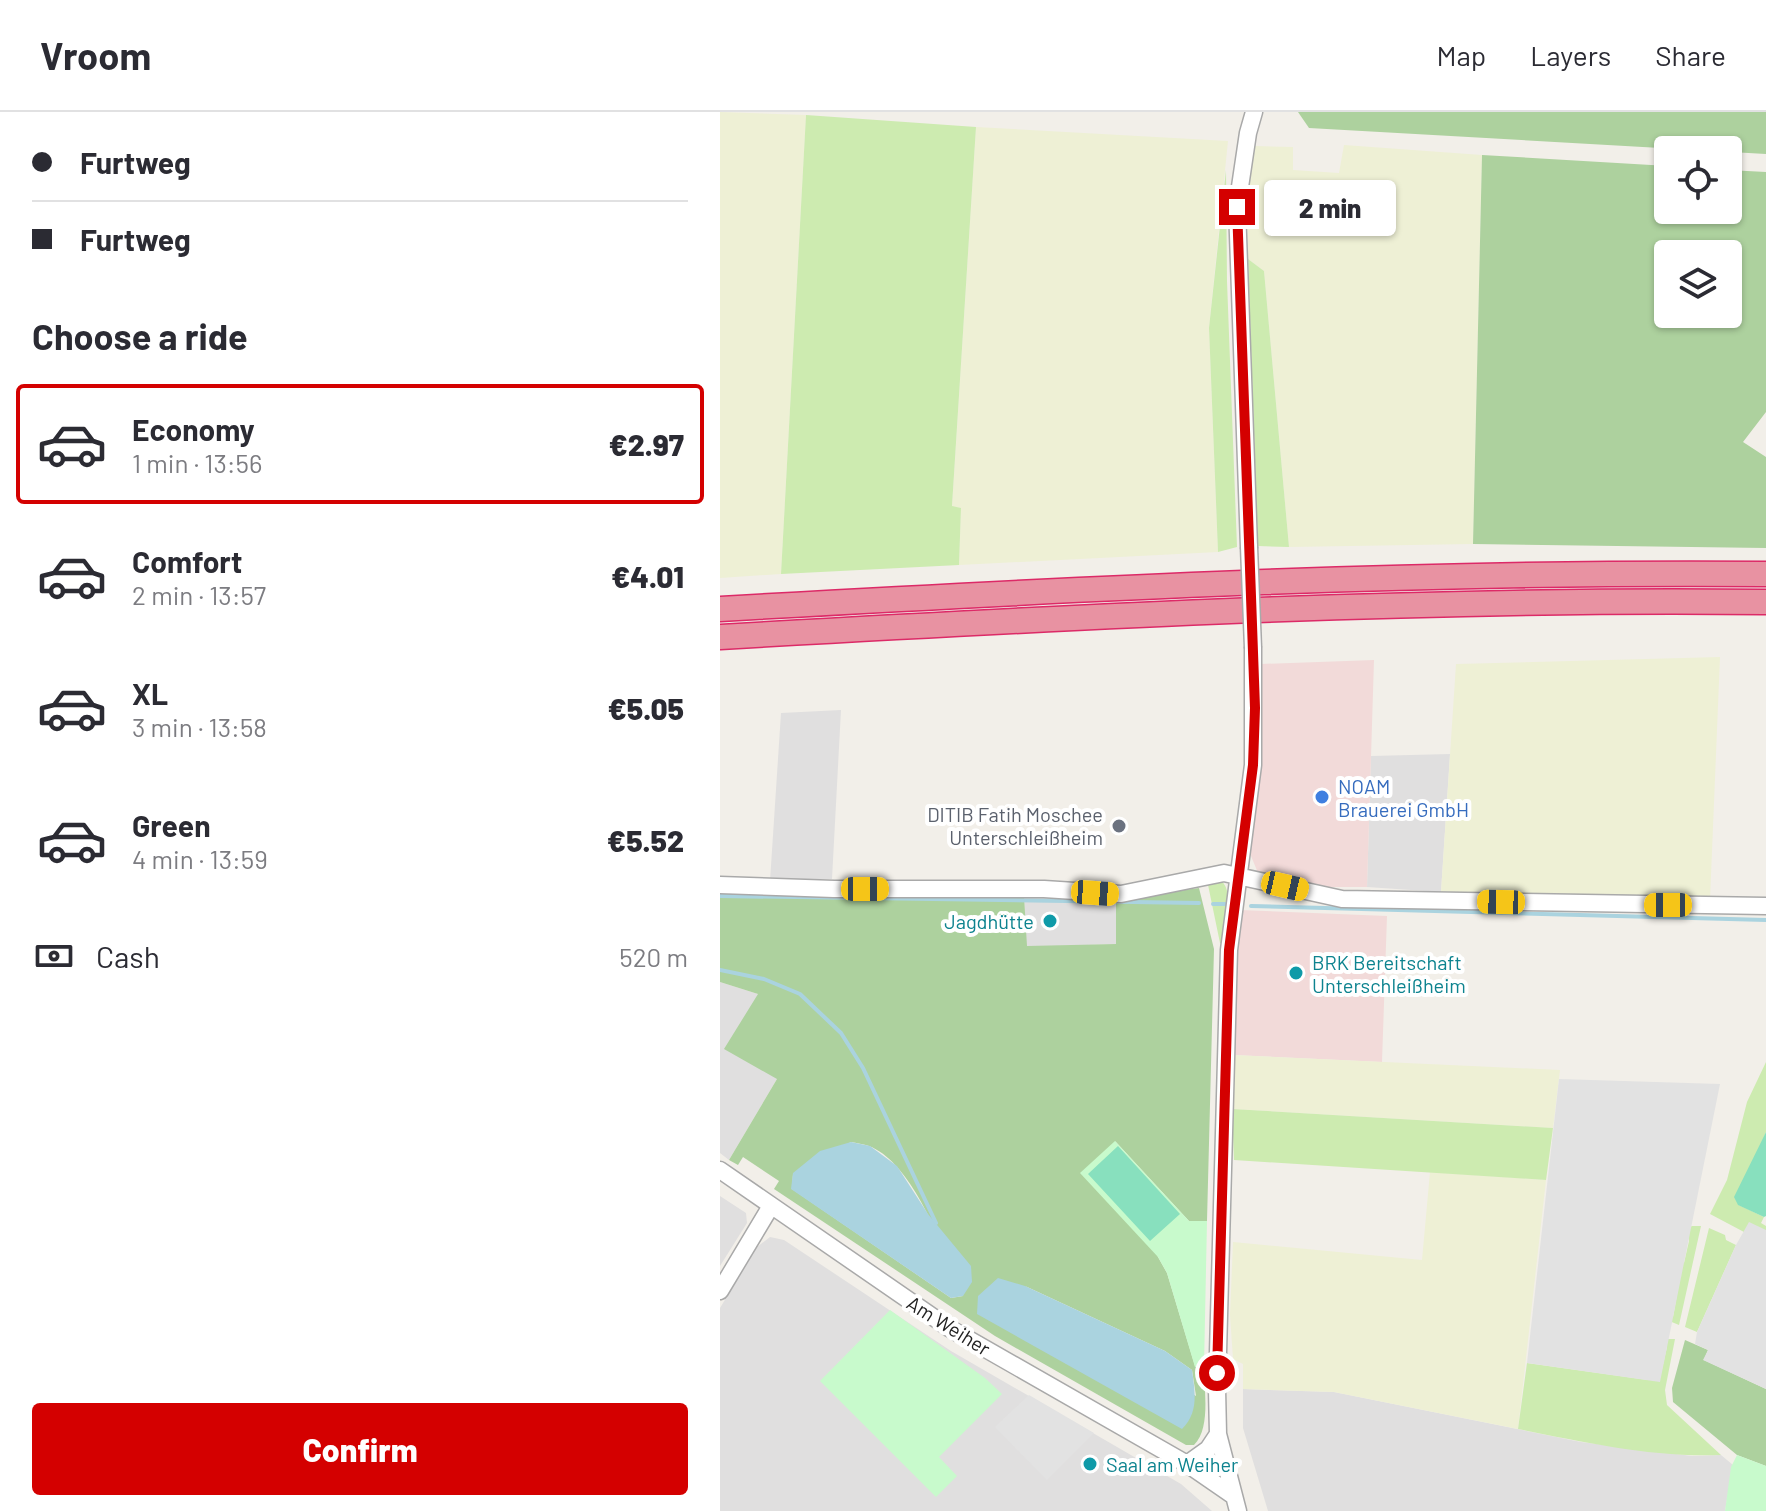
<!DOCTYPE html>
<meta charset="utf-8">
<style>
:root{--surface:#fff;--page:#f2f2f3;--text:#2b2b33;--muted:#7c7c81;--line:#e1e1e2;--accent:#d40000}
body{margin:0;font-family:Barlow,sans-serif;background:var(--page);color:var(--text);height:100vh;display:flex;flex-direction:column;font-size:30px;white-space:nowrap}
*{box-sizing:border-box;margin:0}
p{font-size:26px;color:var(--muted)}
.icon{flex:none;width:44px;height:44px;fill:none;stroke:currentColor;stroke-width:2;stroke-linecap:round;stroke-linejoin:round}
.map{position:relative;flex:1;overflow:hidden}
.panel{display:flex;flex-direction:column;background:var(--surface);width:720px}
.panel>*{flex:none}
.top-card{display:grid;align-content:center;height:176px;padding:0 32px;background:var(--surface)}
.tools{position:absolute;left:934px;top:24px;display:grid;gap:16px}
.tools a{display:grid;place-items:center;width:88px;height:88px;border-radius:8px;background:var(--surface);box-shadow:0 2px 6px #0004;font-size:40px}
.end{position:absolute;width:36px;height:36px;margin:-18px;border:10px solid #d40000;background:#fff;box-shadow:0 0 0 4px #fff}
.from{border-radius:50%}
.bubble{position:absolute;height:56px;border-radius:8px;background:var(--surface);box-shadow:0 2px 6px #0004;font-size:26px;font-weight:800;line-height:56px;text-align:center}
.car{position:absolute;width:24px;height:48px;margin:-24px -12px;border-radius:10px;box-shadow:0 0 6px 2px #0007;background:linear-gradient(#f5c518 24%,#345 0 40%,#f5c518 0 76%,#345 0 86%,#f5c518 0)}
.top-card b{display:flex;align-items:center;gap:28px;height:76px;font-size:30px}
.top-card b+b{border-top:2px solid var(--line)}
.top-card i{width:20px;height:20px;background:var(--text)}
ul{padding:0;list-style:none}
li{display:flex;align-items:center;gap:24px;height:120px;margin:0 16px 12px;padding:0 16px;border:4px solid transparent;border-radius:8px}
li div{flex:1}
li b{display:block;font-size:30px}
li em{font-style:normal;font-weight:800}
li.current{border-color:var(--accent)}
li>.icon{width:72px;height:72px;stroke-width:1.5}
h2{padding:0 32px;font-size:36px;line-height:96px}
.pay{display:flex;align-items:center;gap:20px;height:88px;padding:0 32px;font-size:30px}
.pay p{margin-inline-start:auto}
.cta{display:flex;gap:16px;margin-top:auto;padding:16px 32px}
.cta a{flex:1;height:92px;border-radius:8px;background:var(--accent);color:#fff;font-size:32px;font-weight:800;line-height:92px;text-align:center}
header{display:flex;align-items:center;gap:48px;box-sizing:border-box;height:112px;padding:0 40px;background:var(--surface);border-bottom:2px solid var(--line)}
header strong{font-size:38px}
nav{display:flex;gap:44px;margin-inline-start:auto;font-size:28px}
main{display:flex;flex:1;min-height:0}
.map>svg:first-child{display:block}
.residential{fill:#e0dfdf}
.commercial{fill:#f2dad9}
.farmland{fill:#eef0d5}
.grass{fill:#cdebb0}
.forest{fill:#add19e;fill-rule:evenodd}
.park{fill:#c8facc}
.pitch{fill:#88e0be}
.parking{fill:#e2e2e2}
.water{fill:#aad3df}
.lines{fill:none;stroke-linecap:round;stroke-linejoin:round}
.stream{stroke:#aad3df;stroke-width:4}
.minor-casing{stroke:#a9a9a9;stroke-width:19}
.highway-casing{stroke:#dc2a67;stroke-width:27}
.minor{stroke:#fff;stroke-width:16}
.highway{stroke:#e892a2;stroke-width:24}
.minor-bridge-casing{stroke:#a9a9a9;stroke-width:19;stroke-linecap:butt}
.minor-bridge{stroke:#fff;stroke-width:16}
.route{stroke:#d40000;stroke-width:10}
.shop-dot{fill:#3f7fe0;stroke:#fff;stroke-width:3}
.worship-dot{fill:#6b7280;stroke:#fff;stroke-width:3}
.culture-dot{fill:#0f9aa8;stroke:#fff;stroke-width:3}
.labels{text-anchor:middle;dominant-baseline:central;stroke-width:8;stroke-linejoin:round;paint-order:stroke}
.shop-label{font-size:20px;fill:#366cbe;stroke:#fff;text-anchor:start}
.worship-label{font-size:20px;fill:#5b616d;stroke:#fff;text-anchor:end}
.culture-label{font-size:20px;fill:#0d838f;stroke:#fff;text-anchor:start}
.street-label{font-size:20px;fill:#222;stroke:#fff}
</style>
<header>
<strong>Vroom</strong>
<nav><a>Map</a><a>Layers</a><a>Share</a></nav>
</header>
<main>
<section class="panel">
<div class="top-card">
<b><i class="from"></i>Furtweg</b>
<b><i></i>Furtweg</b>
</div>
<h2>Choose a ride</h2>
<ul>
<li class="current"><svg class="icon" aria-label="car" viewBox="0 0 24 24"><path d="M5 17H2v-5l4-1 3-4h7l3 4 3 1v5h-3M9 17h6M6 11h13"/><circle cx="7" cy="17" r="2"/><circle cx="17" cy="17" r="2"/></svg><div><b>Economy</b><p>1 min · 13:56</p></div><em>€2.97</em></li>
<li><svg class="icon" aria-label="car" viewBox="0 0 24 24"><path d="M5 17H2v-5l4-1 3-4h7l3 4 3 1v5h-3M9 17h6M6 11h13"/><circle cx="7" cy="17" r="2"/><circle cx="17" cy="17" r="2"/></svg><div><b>Comfort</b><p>2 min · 13:57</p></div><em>€4.01</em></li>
<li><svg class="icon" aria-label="car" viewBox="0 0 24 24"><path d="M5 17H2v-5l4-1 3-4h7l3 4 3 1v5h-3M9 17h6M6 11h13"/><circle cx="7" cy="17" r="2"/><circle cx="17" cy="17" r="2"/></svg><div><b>XL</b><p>3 min · 13:58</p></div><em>€5.05</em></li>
<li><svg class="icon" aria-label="car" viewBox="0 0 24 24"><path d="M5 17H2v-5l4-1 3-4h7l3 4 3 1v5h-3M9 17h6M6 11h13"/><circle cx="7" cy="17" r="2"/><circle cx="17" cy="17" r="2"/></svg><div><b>Green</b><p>4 min · 13:59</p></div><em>€5.52</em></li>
</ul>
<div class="pay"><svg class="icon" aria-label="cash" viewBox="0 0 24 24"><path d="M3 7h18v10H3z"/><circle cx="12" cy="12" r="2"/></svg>Cash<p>520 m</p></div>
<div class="cta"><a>Confirm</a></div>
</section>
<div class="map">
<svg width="1046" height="1399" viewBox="0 0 1046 1399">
<rect width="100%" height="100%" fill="#f2efe9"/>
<path class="residential" d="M121 598 112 767 50 769 61 601Z
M730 642 721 780 647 775 651 644Z
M304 784 396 787V832L306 835Z
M0 870 38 882 57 967 9 1048 0 1041Z
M0 1084 26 1101 27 1111 0 1154Z
M50 1125 64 1128 231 1239 461 1372 492 1399H0V1196L37 1135Z
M523 1277 614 1280 861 1330 972 1344 1001 1343 1013 1353 1005 1399H548L523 1316Z"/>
<path class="commercial" d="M654 548 647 775H609L538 761 529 739 540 552Z
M520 798 667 804 662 950 513 943Z"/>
<path class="farmland" d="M0 0 86 3 61 462 0 466Z
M256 15 508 29 489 216 498 440 239 453 241 396 232 395Z
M624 33 762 43 753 432 569 435 544 159 528 147 527 89 535 34 573 35V58L619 61Z
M1000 545 990 788 721 780 736 552Z
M513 943 840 958 833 1016 512 997Z
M710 1060 826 1068 798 1317 614 1280 523 1277V1252L513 1247 510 1203 513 1130 702 1148Z"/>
<path class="grass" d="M86 3 256 15 232 394 241 396 239 453 61 462Z
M506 58 507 169 517 435 498 440 489 216Z
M528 147 544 159 569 435 538 434Z
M500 767C516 782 505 811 502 831H500L487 768Z
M1046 950V1020L1019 1093 1044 1105 1041 1111 1046 1114V1118L1024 1120 990 1102 1007 1068 1027 990Z
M512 997 833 1016 826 1068 514 1048Z
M972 1114H981L959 1213 942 1206 953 1205 957 1183 953 1149 964 1151 969 1129 967 1116Z
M989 1116 1005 1123 1006 1128 1016 1133 977 1220 965 1215Z
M940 1227H955L945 1278 947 1293 1001 1343C935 1346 863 1330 798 1317L807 1251 928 1268 942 1257 947 1235 936 1233Z"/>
<path class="forest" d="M578 0H1046V42L589 16Z
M762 43 948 54V98H1008V58L1046 60V300L1023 330 1046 345V436L753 432ZM948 142H1008V202H948Z
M479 776 494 837 487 1109H469L395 1029 438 1145 447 1161 475 1254 484 1255C484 1278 491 1316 474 1333H466L275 1224 54 1077 59 1069 23 1045 18 1053 9 1048 57 967 4 937 38 882 0 870V779L304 784 307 834 396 832V787ZM131 1030C136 1031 144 1032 149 1034 195 1052 225 1142 243 1184L231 1186 72 1077 73 1062ZM305 1174 445 1239 472 1258 476 1284Z
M965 1228 988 1238 984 1248 1046 1277V1354L1017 1343 953 1290 952 1276Z"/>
<path class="park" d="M395 1029 469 1109H487L484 1255H475L447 1161 438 1145 360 1061Z
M170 1198 265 1266 282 1282 219 1345 237 1364 216 1385 100 1269Z
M1017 1343 1046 1354V1399H1005L1011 1355Z"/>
<path class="pitch" d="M1046 1020V1104L1044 1105 1018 1093 1014 1085Z
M398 1034 460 1102 430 1129 368 1062Z"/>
<path class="parking" d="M839 967 1000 972 940 1270 807 1251Z
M1029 1110 1046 1118V1277L983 1248 988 1238 975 1232 977 1220 1016 1133Z
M309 1283 374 1321 327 1368 275 1315Z"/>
<path class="water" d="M131 1030 150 1034 177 1054 208 1102 251 1154 252 1170 243 1184 231 1186 71 1077 73 1061 100 1039Z
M278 1166 305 1174 445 1239 472 1258C475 1280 479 1300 462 1317L257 1202 258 1184Z"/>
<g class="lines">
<path class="stream" d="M0 784 479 791
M493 792H505
M531 794 1046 808
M0 858 44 867 80 882 121 921 143 956 216 1111"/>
<defs>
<path id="minor" d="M529 435 517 95 528 21 534 0
M0 773 114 777H324L401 782 504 761 622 787 1046 794
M0 1058 229 1216 467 1352 512 1383
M0 1179 51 1094
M467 1352 488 1337 498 1322
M518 1399 498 1322 497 1277 509 838 533 653V536"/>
<path id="highway" d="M0 497C348 477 697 459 1046 462
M0 525C348 505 697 486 1046 490"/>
</defs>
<use href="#minor" class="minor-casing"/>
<use href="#highway" class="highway-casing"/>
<use href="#minor" class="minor"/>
<use href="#highway" class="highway"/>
<defs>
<path id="minor-bridge" d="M529 435 533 536"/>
</defs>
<use href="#minor-bridge" class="minor-bridge-casing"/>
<use href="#minor-bridge" class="minor-bridge"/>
</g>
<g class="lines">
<path class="route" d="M497 1261 509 838 533 653 535 596 517 95"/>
</g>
<circle class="shop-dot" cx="602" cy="685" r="8"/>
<circle class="worship-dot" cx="399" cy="714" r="8"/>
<g class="culture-dot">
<circle cx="330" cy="809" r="8"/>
<circle cx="576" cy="861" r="8"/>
<circle cx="370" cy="1352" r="8"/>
</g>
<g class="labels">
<g class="shop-label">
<text x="618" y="674">NOAM<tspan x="618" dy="23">Brauerei GmbH</tspan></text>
</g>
<g class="worship-label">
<text x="383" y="702">DITIB Fatih Moschee<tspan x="383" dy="23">Unterschleißheim</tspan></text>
</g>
<g class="culture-label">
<text x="314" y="809" text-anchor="end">Jagdhütte</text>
<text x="592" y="850">BRK Bereitschaft<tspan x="592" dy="23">Unterschleißheim</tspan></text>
<text x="386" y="1352">Saal am Weiher</text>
</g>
<g class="street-label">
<text transform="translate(229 1213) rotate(32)">Am Weiher</text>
</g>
</g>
</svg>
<div class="tools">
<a><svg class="icon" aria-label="locate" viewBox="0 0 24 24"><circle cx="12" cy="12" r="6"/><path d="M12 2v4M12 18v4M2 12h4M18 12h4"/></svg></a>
<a><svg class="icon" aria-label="layers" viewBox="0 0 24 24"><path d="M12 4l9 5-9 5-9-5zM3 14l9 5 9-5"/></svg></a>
</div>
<i class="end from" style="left:497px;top:1261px"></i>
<i class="end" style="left:517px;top:95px"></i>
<div class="bubble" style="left:544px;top:68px;width:132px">2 min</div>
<i class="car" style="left:565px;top:774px;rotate:103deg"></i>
<i class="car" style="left:145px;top:777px;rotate:90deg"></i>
<i class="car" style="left:375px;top:781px;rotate:94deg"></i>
<i class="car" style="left:781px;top:790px;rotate:271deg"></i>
<i class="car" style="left:948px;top:793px;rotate:270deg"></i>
</div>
</main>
